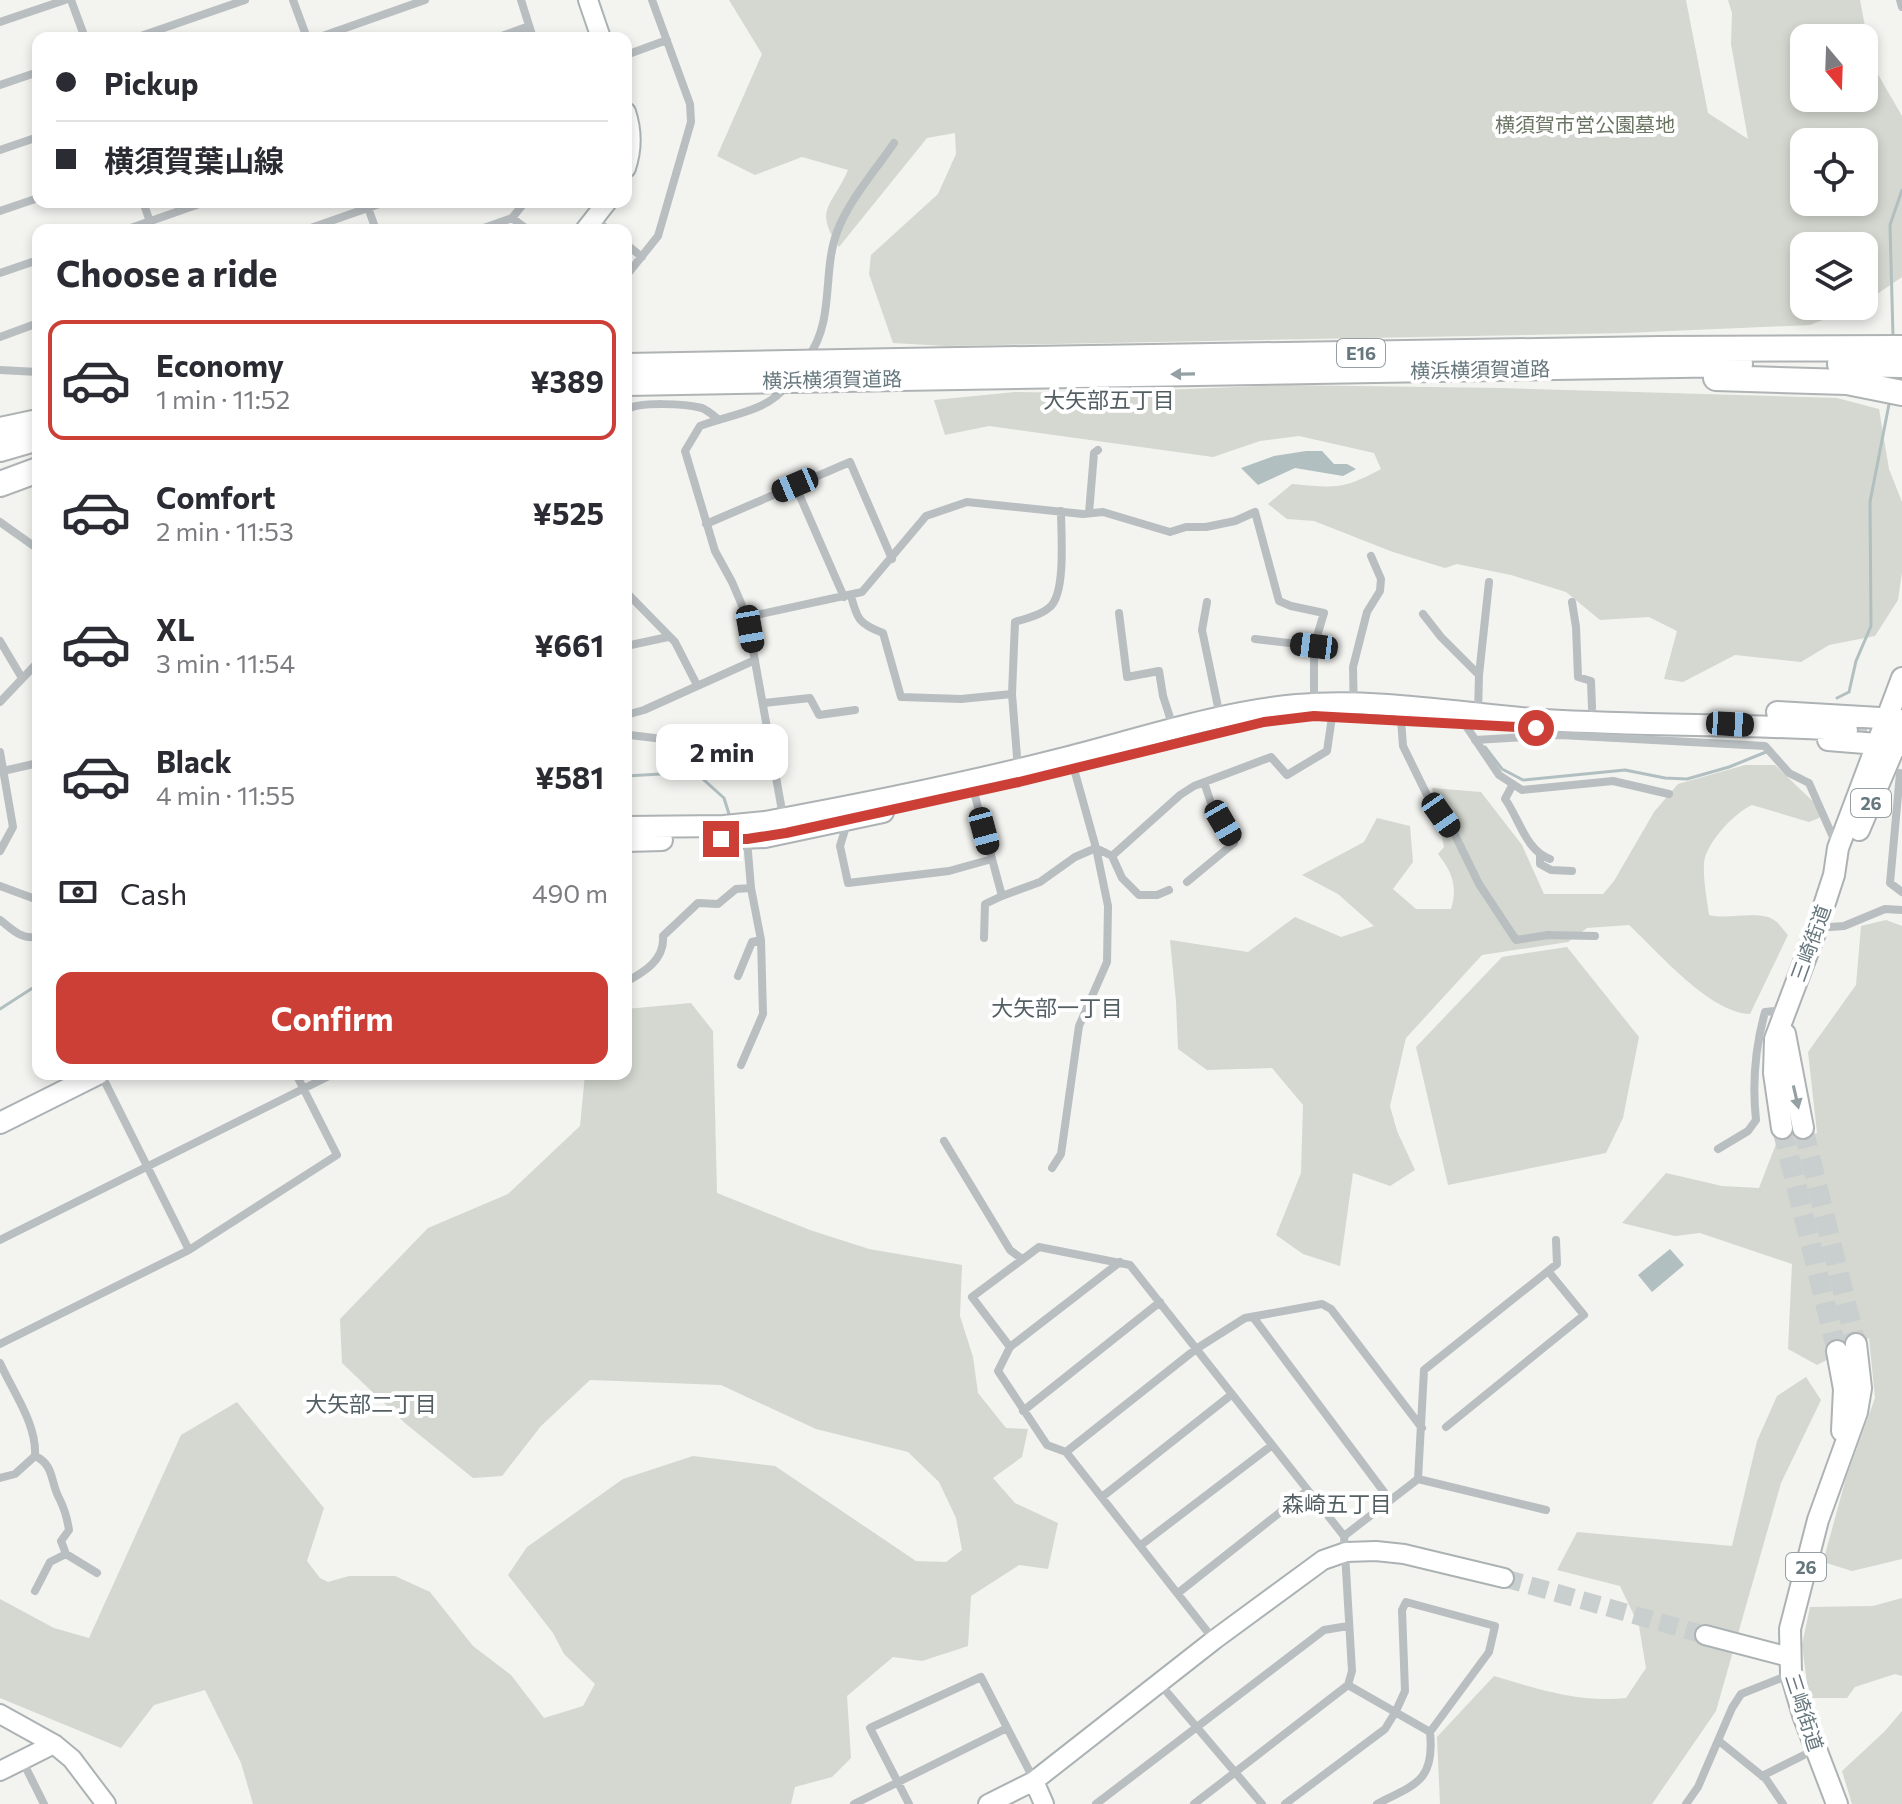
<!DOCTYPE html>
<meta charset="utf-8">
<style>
:root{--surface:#fff;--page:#f2f2f3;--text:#2b2b33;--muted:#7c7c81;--line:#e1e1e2;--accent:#cc3f37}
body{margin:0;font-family:Commissioner,"Noto Sans JP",sans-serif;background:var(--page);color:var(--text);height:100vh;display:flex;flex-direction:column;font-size:30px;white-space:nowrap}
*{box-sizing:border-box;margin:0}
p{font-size:26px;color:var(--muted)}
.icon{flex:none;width:44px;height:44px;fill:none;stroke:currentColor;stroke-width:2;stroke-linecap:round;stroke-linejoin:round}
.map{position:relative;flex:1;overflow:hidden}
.side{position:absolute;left:32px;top:224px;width:600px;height:856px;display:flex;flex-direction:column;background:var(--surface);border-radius:16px;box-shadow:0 4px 12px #0003}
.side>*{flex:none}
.hud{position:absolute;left:32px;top:32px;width:600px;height:176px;border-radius:16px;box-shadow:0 4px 12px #0003;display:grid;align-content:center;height:176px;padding:0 24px;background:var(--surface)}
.needle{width:52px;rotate:161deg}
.controls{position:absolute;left:1790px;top:24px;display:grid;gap:16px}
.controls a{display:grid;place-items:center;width:88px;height:88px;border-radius:16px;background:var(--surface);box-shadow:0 4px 12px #0003;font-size:40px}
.end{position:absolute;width:36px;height:36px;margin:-18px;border:10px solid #cc3f37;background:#fff;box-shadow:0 0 0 4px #fff}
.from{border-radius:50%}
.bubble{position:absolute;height:56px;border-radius:16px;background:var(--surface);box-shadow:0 4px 12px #0003;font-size:26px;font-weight:700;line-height:56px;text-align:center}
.car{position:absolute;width:24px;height:48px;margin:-24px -12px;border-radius:10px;box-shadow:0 0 6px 2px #0007;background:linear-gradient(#222 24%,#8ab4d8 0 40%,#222 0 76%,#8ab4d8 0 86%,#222 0)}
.hud b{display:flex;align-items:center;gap:28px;height:76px;font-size:30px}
.hud b+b{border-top:2px solid var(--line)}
.hud i{width:20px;height:20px;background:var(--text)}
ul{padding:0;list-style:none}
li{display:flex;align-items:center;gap:24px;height:120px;margin:0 16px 12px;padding:0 8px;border:4px solid transparent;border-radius:16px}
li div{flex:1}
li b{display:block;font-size:30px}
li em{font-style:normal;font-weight:700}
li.on{border-color:var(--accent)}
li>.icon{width:72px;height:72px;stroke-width:1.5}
h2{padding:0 24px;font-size:36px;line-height:96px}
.pay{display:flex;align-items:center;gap:20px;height:88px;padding:0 24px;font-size:30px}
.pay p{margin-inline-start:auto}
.primary-button{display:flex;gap:16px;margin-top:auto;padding:16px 24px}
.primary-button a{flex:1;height:92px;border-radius:16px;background:var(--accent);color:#fff;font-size:32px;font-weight:700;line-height:92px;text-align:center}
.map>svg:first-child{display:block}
.green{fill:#d4d8d0;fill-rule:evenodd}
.water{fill:#b1bfc0}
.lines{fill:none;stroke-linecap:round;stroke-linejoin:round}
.stream{stroke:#b1bfc0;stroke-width:3}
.secondary-tunnel{stroke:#c9cece;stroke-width:18;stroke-dasharray:18 9;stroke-linecap:butt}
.primary-tunnel{stroke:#c9cece;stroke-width:20;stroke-dasharray:20 10;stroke-linecap:butt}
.secondary-casing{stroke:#abb2b4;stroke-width:22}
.primary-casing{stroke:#adb2b4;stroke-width:24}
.highway-casing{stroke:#afb3b4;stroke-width:28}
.street{stroke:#b9bec0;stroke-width:8}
.secondary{stroke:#fff;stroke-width:18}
.primary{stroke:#fff;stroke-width:20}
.highway{stroke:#fff;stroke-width:24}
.highway-bridge-casing{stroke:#afb3b4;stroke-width:28;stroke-linecap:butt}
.highway-bridge{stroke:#fff;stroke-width:24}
.oneway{fill:#94a0a4}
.route{stroke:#cc3f37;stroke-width:10}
.labels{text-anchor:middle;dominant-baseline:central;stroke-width:8;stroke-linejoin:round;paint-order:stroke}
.shield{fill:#fff;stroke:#94a0a4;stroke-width:2}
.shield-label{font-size:18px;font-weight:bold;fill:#66777d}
.park-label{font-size:20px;fill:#6a7564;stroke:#fff}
.street-label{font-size:20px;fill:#66777d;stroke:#fff}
.neighbourhood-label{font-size:22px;fill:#535f63;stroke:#fff}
</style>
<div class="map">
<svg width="1902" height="1804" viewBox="0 0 1902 1804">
<rect width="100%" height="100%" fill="#f3f3f0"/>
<path class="green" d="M729 0H1686L1708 113 1748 139 1731 44 1732 13 1728 0H1860L1872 64 1902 116V277L1864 303V246H1804V306H1858L1810 325 1624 333 945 346 893 343 869 274 871 255 938 194 956 154 955 133 927 138 839 247C813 209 832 207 848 170L802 157 755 175 717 156 762 54ZM1804 38H1864V98H1804ZM1804 142H1864V202H1804Z
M1286 385 1501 388 1837 398 1879 409 1889 469 1902 502V572L1898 600 1875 636 1829 645 1801 662 1735 655 1683 682 1664 679 1677 631 1649 617 1600 620 1566 592 1511 575 1457 564 1445 568 1393 552 1314 521 1287 519 1268 504 1292 484C1336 488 1342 490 1381 469L1374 453 1299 436 1260 441 1213 457 989 426 945 435 934 400 1015 392 1091 393Z
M1745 765H1775L1823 811 1819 818 1809 822 1752 805C1734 813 1706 843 1704 863 1703 880 1707 899 1709 915 1728 920 1759 910 1774 920 1779 923 1784 931 1788 935L1750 1014C1710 1013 1659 953 1629 925L1587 928 1568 942 1482 955 1406 1038 1390 1106 1397 1131 1415 1170 1390 1186 1353 1173 1340 1266 1303 1254 1276 1235 1301 1173 1303 1105 1272 1068 1207 1070 1178 1049 1176 1001 1170 940 1248 952 1295 917 1341 937 1374 926 1338 894 1302 875 1364 842 1377 818 1410 826 1413 862 1393 889 1416 909H1451C1458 886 1452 872 1438 854L1444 847 1432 788 1481 792 1522 845 1544 894H1603L1614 881 1654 812 1678 784Z
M1886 920 1902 926V1559L1852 1571 1823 1562 1846 1478 1875 1398 1869 1338 1817 1365 1788 1349 1792 1264 1700 1233 1675 1236 1622 1223 1666 1173 1722 1186 1759 1188 1776 1144 1817 1133 1808 1052 1856 985 1861 926Z
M1567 947 1639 1037 1623 1118 1606 1153 1448 1185 1416 1047 1502 957Z
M691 1003 713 1031 717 1193 810 1230 869 1249 962 1265 960 1316 973 1357 978 1393 1006 1428 1028 1429 1022 1457 993 1478 1015 1503 1058 1523 1048 1569 1019 1565 971 1596 968 1646 922 1661 893 1657 847 1696 851 1758 832 1777 795 1787 791 1804H253L241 1763 205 1690 154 1705 121 1748 0 1698V1599L54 1628 89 1638 181 1435 237 1402 324 1508 307 1561 320 1578 328 1582 349 1576H395L430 1592 473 1646 511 1675 544 1718 583 1706 595 1684 564 1654 553 1633 508 1575 527 1547 623 1479 693 1456 775 1466 916 1561 946 1562 962 1550 956 1518 939 1482 908 1452 816 1429 721 1385 590 1380 541 1426 502 1476 473 1478 406 1424 342 1363 340 1319 428 1228 508 1194 580 1126 585 1074H626V1009Z
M1806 1377 1821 1400 1781 1483 1716 1711 1652 1804H1440L1437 1737 1494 1676C1537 1689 1580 1703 1626 1698L1646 1668 1639 1626 1620 1586 1557 1570 1577 1532 1732 1546 1757 1441 1777 1396Z
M1902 1598V1676L1895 1674 1855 1687 1847 1698H1809L1802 1645 1810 1607 1873 1606Z
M1902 1711V1804H1852L1842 1771 1885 1731Z"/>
<path class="water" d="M1306 451H1322L1334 464H1347L1356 469 1343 476 1295 468 1258 485 1241 468 1274 456Z
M1670 1249 1684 1265 1652 1292 1638 1275Z"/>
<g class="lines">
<path class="stream" d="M1893 336 1890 225 1902 190
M1849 692 1856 661 1871 626 1870 502 1890 399
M1837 698 1849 692
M1485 747 1502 769 1523 780 1625 770 1665 778 1687 779 1729 767 1766 752
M626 776 695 772 724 798 729 814
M0 1009 31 989 38 987"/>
<path class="secondary-tunnel" d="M1504 1578 1705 1635"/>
<path class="primary-tunnel" d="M1847 730 1898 734
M1782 1128 1837 1351
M1803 1128 1856 1344"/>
<defs>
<path id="secondary" d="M588 0 601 38
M626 112C632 130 632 150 626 168
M585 230 607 202
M1705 1635 1789 1657
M0 1714 54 1744 72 1759 106 1804
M0 1771 54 1744
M1034 1781 1044 1804
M988 1804 1034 1781 1214 1640 1323 1560 1346 1552 1376 1551 1404 1554 1504 1578"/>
<path id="primary" d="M1777 712 1897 719
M1828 740 1902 746
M626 827 724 826 765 822C863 804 963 784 1061 759 1136 740 1219 712 1297 705 1379 698 1462 714 1544 720 1645 726 1746 724 1847 730
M1859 830 1900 734
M714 839 765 837 883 812
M626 841 662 840
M1785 1034 1803 1128
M0 1123 98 1074
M1782 1128 1774 1073 1775 1039 1815 933 1834 875 1838 848 1902 678
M1837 1351 1844 1389 1842 1431
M1837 1804 1803 1715 1791 1674 1790 1629 1818 1520 1857 1412 1861 1388 1856 1344"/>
<path id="highway" d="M899 361 1660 349 1902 348
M1840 364 1902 365
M899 378 1740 364
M1716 378 1847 382 1902 393
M0 430 38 422
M0 449 38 438
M0 484 38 470"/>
</defs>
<use href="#secondary" class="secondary-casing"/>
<use href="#primary" class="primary-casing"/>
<use href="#highway" class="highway-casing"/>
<path class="street" d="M71 0 85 38
M293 0 307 38
M521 0 533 38
M1900 0 1902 7
M0 22 65 0
M135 38 245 0
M317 38 425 0
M496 38 529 26
M626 55 667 40
M0 85 38 72
M0 150 38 137
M143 202 153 230
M366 202 376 230
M0 211 38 198
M512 218 528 230
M594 218 608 230
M125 230 205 202
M305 230 385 202
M478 230 512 218 525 202
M626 244 642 257
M0 273 38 260
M626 276 658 236 691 122 690 104 652 0
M0 337 38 323
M808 357C835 321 822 272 837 232 849 200 875 171 894 143
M0 370 38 372
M626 410C639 401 686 404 702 408 707 410 713 415 718 419
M795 485 844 597
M1089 513 1094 453 1098 450
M0 522 38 549
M706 524 850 462 892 559
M626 592 675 642 697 685
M851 596C857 619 859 624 883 633L901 697 961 699 1012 694
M1207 602 1202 630 1223 731
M1572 602 1576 627 1578 677 1591 681 1592 708
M1119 613 1127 677 1159 671 1163 696 1178 742
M1423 614 1441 637 1479 675 1478 712 1481 725
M747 617 862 592 926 516 967 502 1083 514 1103 512 1170 532 1186 527H1206L1235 521 1255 512 1279 601 1291 606 1324 613 1314 646V716
M1255 639 1314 646
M0 641 22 678
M626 646 668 637
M1479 675 1489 582
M0 702 38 662
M764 703 810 698 819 715 855 710
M626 715 644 710 755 660
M1354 718 1353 667 1367 612 1380 591 1381 579 1371 556
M1401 720 1403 746 1427 795 1455 835 1479 884 1516 940 1548 935 1595 936
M1464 723 1499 775 1522 790 1613 781 1669 794
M626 731 630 735 695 743 769 735
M38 738V739
M1475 740 1560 735 1765 746 1789 773 1809 783 1836 844
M0 752 13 827 0 851
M3 771 38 763
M1900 773 1890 883 1902 892
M1019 782 1012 694 1015 622C1027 618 1042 615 1051 606 1066 590 1061 533 1061 511
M1513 784 1505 799C1519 818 1526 851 1550 859
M974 792 1002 896 985 904 984 938
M783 816 747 617 732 582 715 551 685 451 700 426C731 414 768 412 788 384
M848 820 840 846 848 883 949 871 992 859
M1540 855V864L1551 870 1572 871
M1112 856 1180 795 1194 786 1271 757 1287 775 1327 751 1332 717
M1187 882 1234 843 1211 803 1204 782
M0 886 38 900
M1002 896 1040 882 1075 857 1096 848 1112 856 1122 878 1139 895H1157L1169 890
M0 920C12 929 22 941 38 936
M1817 928 1844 926 1885 909 1902 910
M738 976 752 942 761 940
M626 982C644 972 665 960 663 936L698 903 718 904 736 889 751 888
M741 1065 763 1014 761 940 751 888 747 840
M101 1074 189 1250
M508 1074H511
M944 1141 1010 1250 1022 1259
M1718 1149 1748 1131 1756 1120C1752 1083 1755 1048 1765 1012L1785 1010
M1052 1168 1061 1154 1079 1026 1107 962 1108 906 1096 848 1074 769
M0 1240 333 1074
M1253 1317 1390 1500
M0 1344 189 1250 337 1155 296 1074
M1010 1347 1120 1262
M0 1363C13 1392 37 1424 35 1456L15 1474 0 1478
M1023 1411 1160 1302
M1446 1427 1584 1315 1548 1271
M1066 1452 1196 1349 1245 1318 1322 1304 1331 1309 1422 1428
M35 1456C55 1465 50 1483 60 1500 65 1510 67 1517 69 1530L61 1541 66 1554 97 1573
M1418 1479 1546 1510
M1102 1497 1231 1395
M1344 1536 1418 1479 1424 1370 1557 1264 1556 1240
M1141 1545 1271 1446
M35 1591 50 1562 66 1554
M1178 1593 1307 1491
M1160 1684 1262 1804
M1348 1685 1430 1732
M1719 1741 1766 1779 1783 1804
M22 1760 44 1804
M1762 1776 1816 1749
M854 1804 1007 1728
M909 1804 870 1728 981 1677 1034 1780
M1096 1804 1324 1630 1348 1626
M1194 1804 1348 1685 1352 1671 1344 1536 1130 1265 1039 1247 972 1297 1010 1347 998 1371 1047 1445 1066 1452 1214 1640
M1285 1804 1385 1729 1396 1711 1405 1691 1402 1610 1406 1602 1495 1626 1489 1652 1430 1732C1435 1781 1416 1784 1377 1804
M1686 1804 1698 1787 1732 1708 1741 1694 1789 1675"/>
<use href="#secondary" class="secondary"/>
<use href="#primary" class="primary"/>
<use href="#highway" class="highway"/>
<defs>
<path id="highway-bridge" d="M626 366 899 361
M626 383 899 378"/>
</defs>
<use href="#highway-bridge" class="highway-bridge-casing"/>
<use href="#highway-bridge" class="highway-bridge"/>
</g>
<defs><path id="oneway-solid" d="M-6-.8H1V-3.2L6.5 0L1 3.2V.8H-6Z" transform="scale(2)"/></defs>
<g class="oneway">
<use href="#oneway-solid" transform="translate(1183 374) rotate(179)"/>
<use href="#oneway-solid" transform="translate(1796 1097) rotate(77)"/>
</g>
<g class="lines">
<path class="route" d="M721 839H747L786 833 1019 782 1264 722 1314 716 1536 728"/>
</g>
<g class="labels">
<g class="shield">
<rect x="1337" y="339" width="48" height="28" rx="6"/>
<rect x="1851" y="789" width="40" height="28" rx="6"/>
<rect x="1786" y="1553" width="40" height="28" rx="6"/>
</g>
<g class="shield-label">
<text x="1361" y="353">E16</text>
<text x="1871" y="803">26</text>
<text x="1806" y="1567">26</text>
</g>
<g class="park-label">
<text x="1585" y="124">横須賀市営公園墓地</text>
</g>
<g class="street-label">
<text transform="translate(1480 369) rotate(-1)">横浜横須賀道路</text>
<text transform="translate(832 379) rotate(-1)">横浜横須賀道路</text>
<text transform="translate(1810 943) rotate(-70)">三崎街道</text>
<text transform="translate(1805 1712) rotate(72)">三崎街道</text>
</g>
<g class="neighbourhood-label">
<text x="1109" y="399">大矢部五丁目</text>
<text x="1057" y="1007">大矢部一丁目</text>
<text x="371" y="1403">大矢部二丁目</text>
<text x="1337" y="1503">森崎五丁目</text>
</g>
</g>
</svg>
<div class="controls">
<a><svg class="needle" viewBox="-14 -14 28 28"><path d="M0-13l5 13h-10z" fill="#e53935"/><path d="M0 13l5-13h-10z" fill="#7c7c81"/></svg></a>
<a><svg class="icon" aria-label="locate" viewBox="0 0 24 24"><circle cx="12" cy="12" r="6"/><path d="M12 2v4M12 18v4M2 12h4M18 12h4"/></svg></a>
<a><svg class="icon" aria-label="layers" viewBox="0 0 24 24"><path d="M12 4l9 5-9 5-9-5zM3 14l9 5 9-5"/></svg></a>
</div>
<i class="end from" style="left:1536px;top:728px"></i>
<i class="end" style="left:721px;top:839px"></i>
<div class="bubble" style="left:656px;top:724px;width:132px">2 min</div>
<i class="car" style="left:795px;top:485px;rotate:247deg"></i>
<i class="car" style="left:750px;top:629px;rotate:170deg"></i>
<i class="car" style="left:1314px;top:646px;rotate:277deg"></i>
<i class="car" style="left:1730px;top:724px;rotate:93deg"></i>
<i class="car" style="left:1441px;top:815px;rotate:145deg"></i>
<i class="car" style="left:1223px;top:823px;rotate:150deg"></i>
<i class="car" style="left:984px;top:831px;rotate:165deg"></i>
<div class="hud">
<b><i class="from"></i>Pickup</b>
<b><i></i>横須賀葉山線</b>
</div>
<section class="side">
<h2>Choose a ride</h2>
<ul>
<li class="on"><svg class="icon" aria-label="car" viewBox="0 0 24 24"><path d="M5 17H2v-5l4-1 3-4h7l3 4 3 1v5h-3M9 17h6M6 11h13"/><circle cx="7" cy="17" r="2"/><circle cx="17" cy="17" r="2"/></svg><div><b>Economy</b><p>1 min · 11:52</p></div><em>¥389</em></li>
<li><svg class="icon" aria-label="car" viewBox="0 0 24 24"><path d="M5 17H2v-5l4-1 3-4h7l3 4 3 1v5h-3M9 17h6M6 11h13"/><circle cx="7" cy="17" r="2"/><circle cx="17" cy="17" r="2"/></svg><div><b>Comfort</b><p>2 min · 11:53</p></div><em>¥525</em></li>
<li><svg class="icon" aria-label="car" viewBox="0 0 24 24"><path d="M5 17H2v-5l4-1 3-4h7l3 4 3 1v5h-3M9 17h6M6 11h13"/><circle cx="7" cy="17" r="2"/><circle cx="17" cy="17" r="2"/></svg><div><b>XL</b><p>3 min · 11:54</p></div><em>¥661</em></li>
<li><svg class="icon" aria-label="car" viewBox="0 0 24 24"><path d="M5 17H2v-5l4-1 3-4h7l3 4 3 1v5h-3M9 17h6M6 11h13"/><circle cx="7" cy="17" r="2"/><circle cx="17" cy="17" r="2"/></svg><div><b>Black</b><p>4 min · 11:55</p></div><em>¥581</em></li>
</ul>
<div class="pay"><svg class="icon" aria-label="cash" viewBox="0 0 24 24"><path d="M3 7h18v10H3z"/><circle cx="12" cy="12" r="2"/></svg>Cash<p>490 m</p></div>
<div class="primary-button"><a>Confirm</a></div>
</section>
</div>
